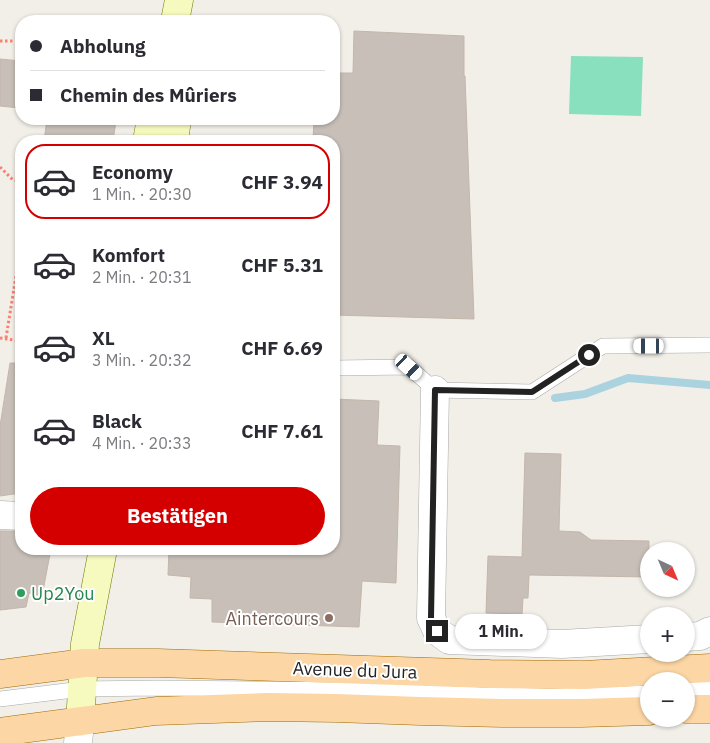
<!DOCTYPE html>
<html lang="de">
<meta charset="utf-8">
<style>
:root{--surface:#fff;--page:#f2f2f3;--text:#2b2b33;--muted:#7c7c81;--line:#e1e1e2;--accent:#d40000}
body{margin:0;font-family:"IBM Plex Sans",sans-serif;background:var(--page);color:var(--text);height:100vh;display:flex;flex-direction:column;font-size:19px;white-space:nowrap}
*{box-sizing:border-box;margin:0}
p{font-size:16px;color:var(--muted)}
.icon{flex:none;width:28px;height:28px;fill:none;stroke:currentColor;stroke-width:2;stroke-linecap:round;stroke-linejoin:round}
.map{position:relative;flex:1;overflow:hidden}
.sheet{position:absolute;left:15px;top:135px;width:325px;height:420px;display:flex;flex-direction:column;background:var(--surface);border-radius:20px;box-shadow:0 1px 4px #0004}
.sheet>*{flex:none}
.banner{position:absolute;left:15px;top:15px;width:325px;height:110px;border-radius:20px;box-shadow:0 1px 4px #0004;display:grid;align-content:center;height:110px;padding:0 15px;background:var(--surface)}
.needle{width:32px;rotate:136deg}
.controls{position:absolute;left:640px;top:542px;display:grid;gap:10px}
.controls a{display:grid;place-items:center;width:55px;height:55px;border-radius:50%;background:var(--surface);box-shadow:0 1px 4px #0004;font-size:25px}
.end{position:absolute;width:22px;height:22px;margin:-11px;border:6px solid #222;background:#fff;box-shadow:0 0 0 2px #fff}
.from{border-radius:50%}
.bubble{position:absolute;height:35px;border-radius:18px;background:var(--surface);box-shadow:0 1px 4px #0004;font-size:16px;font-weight:700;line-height:35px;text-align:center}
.car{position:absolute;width:15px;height:30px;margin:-15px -8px;border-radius:6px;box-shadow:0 0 4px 1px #0007;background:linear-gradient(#fff 24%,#345 0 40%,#fff 0 76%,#345 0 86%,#fff 0)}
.banner b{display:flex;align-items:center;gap:18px;height:48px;font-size:19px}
.banner b+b{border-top:1px solid var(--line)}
.banner i{width:12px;height:12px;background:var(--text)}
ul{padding:9px 0 0;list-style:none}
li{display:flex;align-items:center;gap:15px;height:75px;margin:0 10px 8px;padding:0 5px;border:2px solid transparent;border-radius:20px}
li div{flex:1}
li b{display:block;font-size:19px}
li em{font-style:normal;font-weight:700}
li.current{border-color:var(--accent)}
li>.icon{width:45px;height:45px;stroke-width:1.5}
.button{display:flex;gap:10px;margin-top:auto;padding:10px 15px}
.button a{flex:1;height:58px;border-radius:30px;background:var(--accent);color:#fff;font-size:20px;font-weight:700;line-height:58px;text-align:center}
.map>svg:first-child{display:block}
.pitch{fill:#88e0be}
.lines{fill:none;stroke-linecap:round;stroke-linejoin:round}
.stream{stroke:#aad3df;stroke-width:8}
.building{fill:#c7bfb8;stroke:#c4b6ab}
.lane-casing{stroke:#a9a9a9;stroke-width:16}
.street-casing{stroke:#a9a9a9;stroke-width:29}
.secondary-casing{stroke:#707d05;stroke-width:29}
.primary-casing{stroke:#a06b00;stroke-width:29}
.path{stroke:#fa8072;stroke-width:3;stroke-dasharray:2.5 2.5;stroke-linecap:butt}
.lane{stroke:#fff;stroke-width:15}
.street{stroke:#fff;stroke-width:28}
.secondary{stroke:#f7fabf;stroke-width:28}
.primary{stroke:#fcd6a4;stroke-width:28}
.route{stroke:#222;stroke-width:6}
.leisure-dot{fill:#2e9e5b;stroke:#fff;stroke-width:2}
.education-dot{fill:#8d6e63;stroke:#fff;stroke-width:2}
.labels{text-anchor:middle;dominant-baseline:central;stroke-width:4;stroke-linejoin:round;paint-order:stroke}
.leisure-label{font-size:18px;fill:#27864d;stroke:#fff;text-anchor:start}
.education-label{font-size:18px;fill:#785e54;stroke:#fff;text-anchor:end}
.street-label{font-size:18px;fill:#222;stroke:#fff}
</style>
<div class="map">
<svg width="710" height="743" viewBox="0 0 710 743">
<rect width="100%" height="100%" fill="#f2efe9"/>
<path class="pitch" d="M571 56 643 57 641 116 569 114Z"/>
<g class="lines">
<path class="stream" d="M555 398 585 394 628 378 710 385"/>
</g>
<path class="building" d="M354 31 464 36V76H465L474 319 334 315V141H313L314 119H334V73H353Z
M0 59 21 61V89L19 108 0 106Z
M47 119H115L114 121H116L113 141H44Z
M10 363H21V493L0 496V426Z
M334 399 379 401 377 445 400 446 396 583 362 581 359 627 212 622V599L190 598 191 577 168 575 169 549H334Z
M525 453 561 454 559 531 580 532 591 540 649 541V577L529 575 528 598H523L522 614 486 613 488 556 522 557Z
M0 531H21V549H51L42 596 29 593 26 607 0 610Z"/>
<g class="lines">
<defs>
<path id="lane" d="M334 368 409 367 435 390 532 392 603 346 710 345
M686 690 710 688
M0 699 82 689 157 688 356 690 487 695 552 696 649 693"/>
<path id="street" d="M435 390 431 618 437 631 449 640 562 644 649 639
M0 515 21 516
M686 637 700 636 710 631
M78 743 80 722"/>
<path id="secondary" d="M175 21 179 0
M147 141 151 119
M174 141 177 119
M80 722 85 644 103 549"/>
<path id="primary" d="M0 674 84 663H158L490 674 584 675 710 668
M686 709H710
M0 732 156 711 267 707 336 708 420 711 502 713H581L649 711"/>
</defs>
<use href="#lane" class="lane-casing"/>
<use href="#street" class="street-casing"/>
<use href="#secondary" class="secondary-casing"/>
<use href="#primary" class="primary-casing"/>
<path class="path" d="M0 41H21
M0 167 13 180 21 181
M0 338 21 341
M6 338 21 245"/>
<use href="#lane" class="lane"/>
<use href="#street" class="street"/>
<use href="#secondary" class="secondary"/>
<use href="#primary" class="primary"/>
</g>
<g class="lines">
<path class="route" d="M437 631 431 618 435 390 532 392 589 355"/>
</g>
<circle class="leisure-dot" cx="21" cy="593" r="5"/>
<circle class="education-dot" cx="329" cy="618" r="5"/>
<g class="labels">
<g class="leisure-label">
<text x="31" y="593">Up2You</text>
</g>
<g class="education-label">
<text x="319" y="618">Aintercours</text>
</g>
<g class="street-label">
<text transform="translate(355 670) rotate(2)">Avenue du Jura</text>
</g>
</g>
</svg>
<div class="controls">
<a><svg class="needle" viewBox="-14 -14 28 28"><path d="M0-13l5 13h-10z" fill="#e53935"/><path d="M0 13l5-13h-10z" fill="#7c7c81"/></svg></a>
<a>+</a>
<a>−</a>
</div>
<i class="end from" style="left:589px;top:355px"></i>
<i class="end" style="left:437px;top:631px"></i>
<div class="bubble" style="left:455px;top:614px;width:92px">1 Min.</div>
<i class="car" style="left:649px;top:346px;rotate:270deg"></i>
<i class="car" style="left:409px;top:367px;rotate:132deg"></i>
<div class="banner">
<b><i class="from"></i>Abholung</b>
<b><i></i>Chemin des Mûriers</b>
</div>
<section class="sheet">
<ul>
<li class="current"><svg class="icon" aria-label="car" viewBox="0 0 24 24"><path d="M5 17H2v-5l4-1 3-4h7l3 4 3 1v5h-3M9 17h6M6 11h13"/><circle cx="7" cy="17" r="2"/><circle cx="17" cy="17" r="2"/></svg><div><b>Economy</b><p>1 Min. · 20:30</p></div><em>CHF 3.94</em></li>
<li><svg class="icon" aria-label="car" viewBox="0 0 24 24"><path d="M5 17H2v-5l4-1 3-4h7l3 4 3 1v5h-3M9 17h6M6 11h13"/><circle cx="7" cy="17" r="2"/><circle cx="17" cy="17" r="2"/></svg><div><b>Komfort</b><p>2 Min. · 20:31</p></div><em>CHF 5.31</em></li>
<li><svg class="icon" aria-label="car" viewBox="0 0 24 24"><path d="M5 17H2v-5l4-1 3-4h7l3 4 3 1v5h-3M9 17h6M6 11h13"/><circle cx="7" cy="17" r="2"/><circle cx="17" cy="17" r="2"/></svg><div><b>XL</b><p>3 Min. · 20:32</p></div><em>CHF 6.69</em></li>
<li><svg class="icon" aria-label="car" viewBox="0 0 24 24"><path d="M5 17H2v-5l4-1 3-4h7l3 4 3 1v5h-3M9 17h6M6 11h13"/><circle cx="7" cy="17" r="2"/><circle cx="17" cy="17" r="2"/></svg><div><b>Black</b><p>4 Min. · 20:33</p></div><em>CHF 7.61</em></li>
</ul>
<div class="button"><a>Bestätigen</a></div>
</section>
</div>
